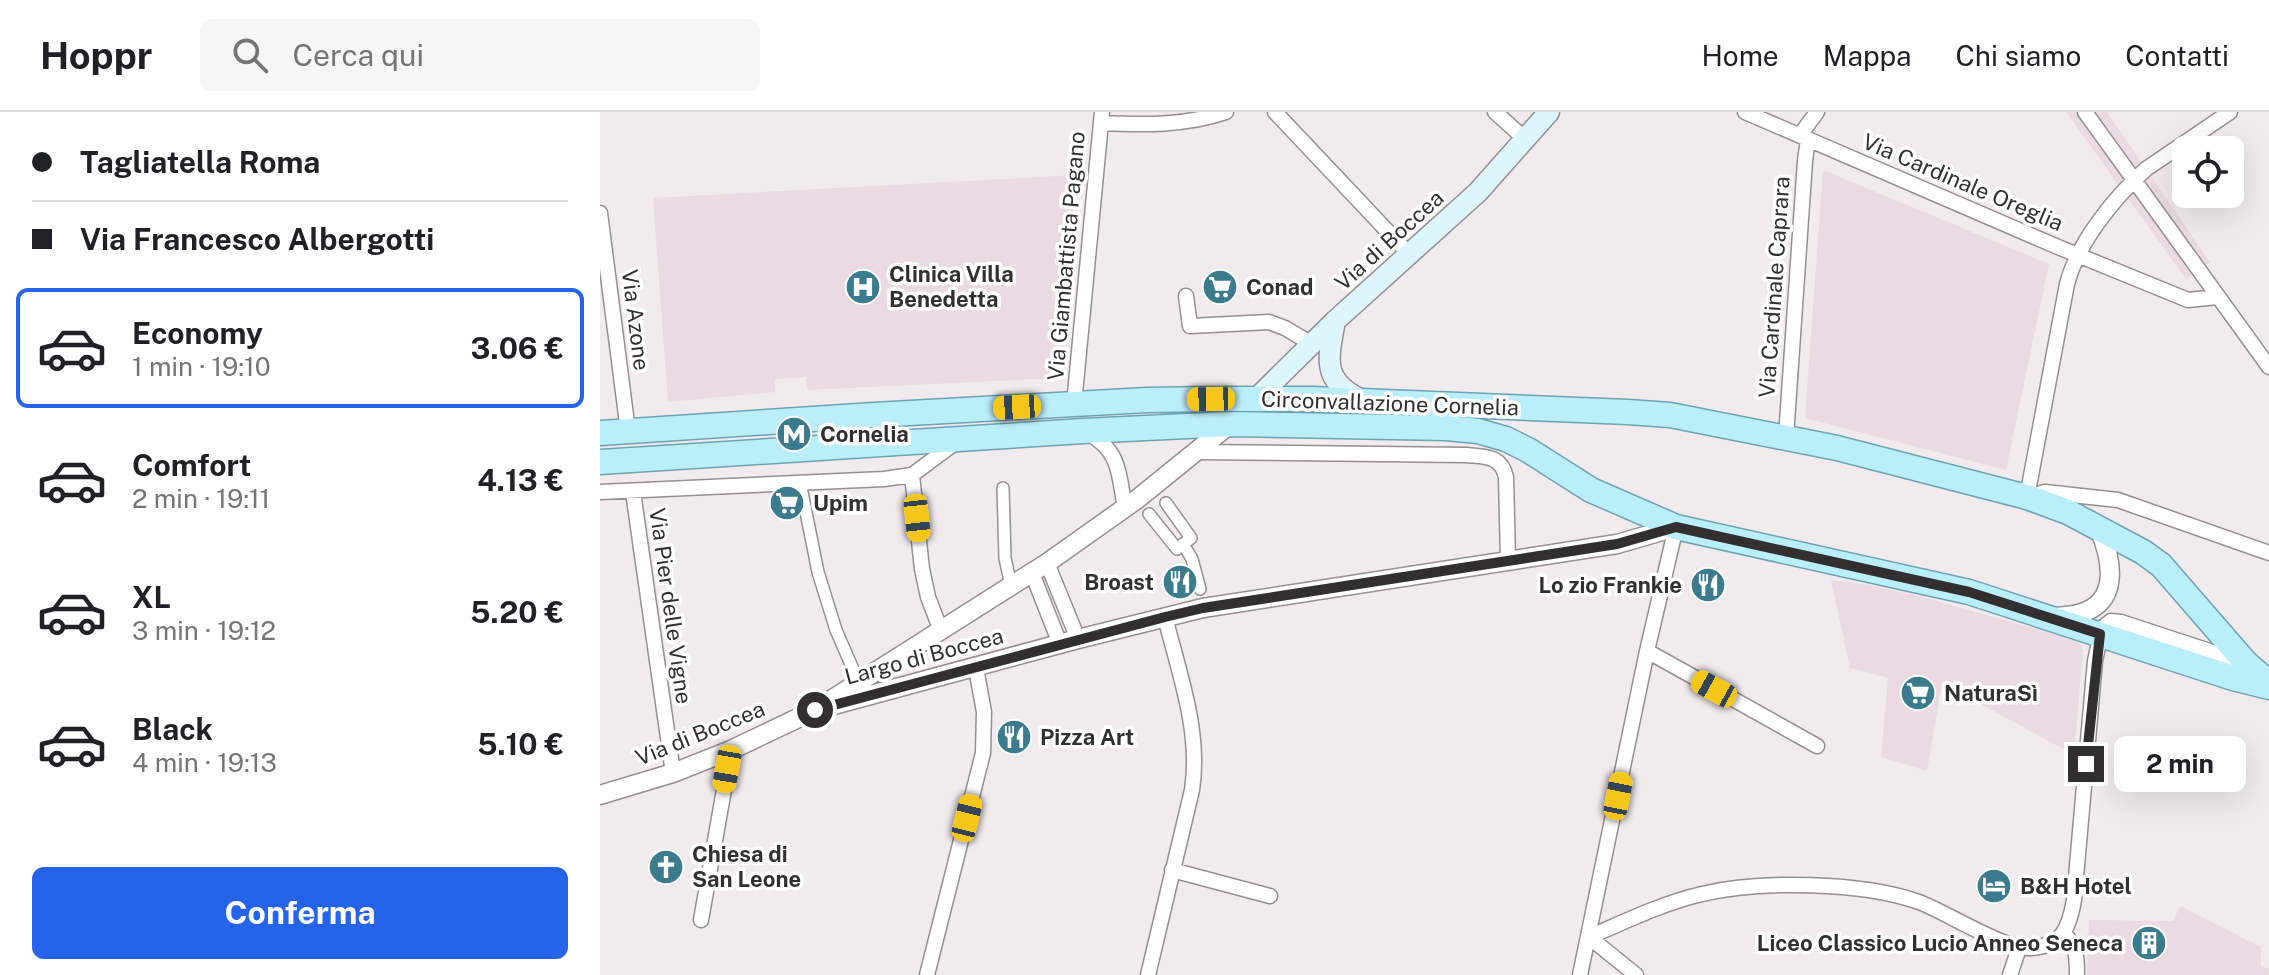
<!DOCTYPE html>
<html lang="it">
<meta charset="utf-8">
<style>
:root{--surface:#fff;--page:#f6f6f6;--text:#202124;--muted:#757577;--line:#e0e0e0;--accent:#2563eb}
body{margin:0;font-family:"Public Sans",sans-serif;background:var(--page);color:var(--text);height:100vh;display:flex;flex-direction:column;font-size:30px;white-space:nowrap}
*{box-sizing:border-box;margin:0}
p{font-size:26px;color:var(--muted)}
.icon{flex:none;width:44px;height:44px;fill:none;stroke:currentColor;stroke-width:2;stroke-linecap:round;stroke-linejoin:round}
.map{position:relative;flex:1;overflow:hidden}
.side{display:flex;flex-direction:column;background:var(--surface);width:600px}
.side>*{flex:none}
.banner{display:grid;align-content:center;height:176px;padding:0 32px;background:var(--surface)}
.buttons{position:absolute;left:1572px;top:24px;display:grid;gap:16px}
.buttons a{display:grid;place-items:center;width:72px;height:72px;border-radius:12px;background:var(--surface);box-shadow:0 8px 32px #0002;font-size:40px}
.end{position:absolute;width:36px;height:36px;margin:-18px;border:10px solid #312f30;background:#fff;box-shadow:0 0 0 4px #fff}
.from{border-radius:50%}
.bubble{position:absolute;height:56px;border-radius:12px;background:var(--surface);box-shadow:0 8px 32px #0002;font-size:26px;font-weight:700;line-height:56px;text-align:center}
.car{position:absolute;width:24px;height:48px;margin:-24px -12px;border-radius:10px;box-shadow:0 0 6px 2px #0007;background:linear-gradient(#f5c518 24%,#345 0 40%,#f5c518 0 76%,#345 0 86%,#f5c518 0)}
.banner b{display:flex;align-items:center;gap:28px;height:76px;font-size:30px}
.banner b+b{border-top:2px solid var(--line)}
.banner i{width:20px;height:20px;background:var(--text)}
ul{padding:0;list-style:none}
li{display:flex;align-items:center;gap:24px;height:120px;margin:0 16px 12px;padding:0 16px;border:4px solid transparent;border-radius:12px}
li div{flex:1}
li b{display:block;font-size:30px}
li em{font-style:normal;font-weight:700}
li.active{border-color:var(--accent)}
li>.icon{width:72px;height:72px;stroke-width:1.5}
.action{display:flex;gap:16px;margin-top:auto;padding:16px 32px}
.action a{flex:1;height:92px;border-radius:12px;background:var(--accent);color:#fff;font-size:32px;font-weight:700;line-height:92px;text-align:center}
header{display:flex;align-items:center;gap:48px;box-sizing:border-box;height:112px;padding:0 40px;background:var(--surface);border-bottom:2px solid var(--line)}
header strong{font-size:38px}
nav{display:flex;gap:44px;margin-inline-start:auto;font-size:28px}
.search{width:560px;height:72px;background:var(--page);display:flex;align-items:center;gap:20px;box-sizing:border-box;padding:0 28px;border-radius:12px;color:var(--muted);font-size:30px}
main{display:flex;flex:1;min-height:0}
.map>svg:first-child{display:block}
.built{fill:#e9dbe1}
.lines{fill:none;stroke-linecap:round;stroke-linejoin:round}
.pedestrian-casing{stroke:#958f92;stroke-width:14}
.minor-casing{stroke:#958f92;stroke-width:17}
.tertiary-casing{stroke:#958f92;stroke-width:21}
.secondary-casing{stroke:#958f92;stroke-width:23}
.primary-casing{stroke:#6da3b3;stroke-width:27}
.pedestrian{stroke:#fff;stroke-width:11}
.minor{stroke:#fff;stroke-width:14}
.tertiary{stroke:#fff;stroke-width:18}
.secondary{stroke:#ddf6fd;stroke-width:20}
.primary{stroke:#bbeefb;stroke-width:24}
.route{stroke:#312f30;stroke-width:10}
.labels{text-anchor:middle;dominant-baseline:central;stroke-width:7;stroke-linejoin:round;paint-order:stroke}
.street-label{font-size:22px;fill:#312f30;stroke:#fff}
.poi-label{font-size:22px;font-weight:bold;fill:#312f30;stroke:#fff;text-anchor:start}
</style>
<header>
<strong>Hoppr</strong>
<div class="search"><svg class="icon" aria-label="search" viewBox="0 0 24 24"><circle cx="10" cy="10" r="6"/><path d="M15 15l6 6"/></svg>Cerca qui</div>
<nav><a>Home</a><a>Mappa</a><a>Chi siamo</a><a>Contatti</a></nav>
</header>
<main>
<section class="side">
<div class="banner">
<b><i class="from"></i>Tagliatella Roma</b>
<b><i></i>Via Francesco Albergotti</b>
</div>
<ul>
<li class="active"><svg class="icon" aria-label="car" viewBox="0 0 24 24"><path d="M5 17H2v-5l4-1 3-4h7l3 4 3 1v5h-3M9 17h6M6 11h13"/><circle cx="7" cy="17" r="2"/><circle cx="17" cy="17" r="2"/></svg><div><b>Economy</b><p>1 min · 19:10</p></div><em>3.06 €</em></li>
<li><svg class="icon" aria-label="car" viewBox="0 0 24 24"><path d="M5 17H2v-5l4-1 3-4h7l3 4 3 1v5h-3M9 17h6M6 11h13"/><circle cx="7" cy="17" r="2"/><circle cx="17" cy="17" r="2"/></svg><div><b>Comfort</b><p>2 min · 19:11</p></div><em>4.13 €</em></li>
<li><svg class="icon" aria-label="car" viewBox="0 0 24 24"><path d="M5 17H2v-5l4-1 3-4h7l3 4 3 1v5h-3M9 17h6M6 11h13"/><circle cx="7" cy="17" r="2"/><circle cx="17" cy="17" r="2"/></svg><div><b>XL</b><p>3 min · 19:12</p></div><em>5.20 €</em></li>
<li><svg class="icon" aria-label="car" viewBox="0 0 24 24"><path d="M5 17H2v-5l4-1 3-4h7l3 4 3 1v5h-3M9 17h6M6 11h13"/><circle cx="7" cy="17" r="2"/><circle cx="17" cy="17" r="2"/></svg><div><b>Black</b><p>4 min · 19:13</p></div><em>5.10 €</em></li>
</ul>
<div class="action"><a>Conferma</a></div>
</section>
<div class="map">
<svg width="1669" height="863" viewBox="0 0 1669 863">
<rect width="100%" height="100%" fill="#f2ebee"/>
<path class="built" d="M1466 0H1507L1610 150 1586 167Z
M1223 58 1449 152 1406 358 1205 306Z
M476 63 459 266 207 278 206 265 175 267V280L68 290 53 86Z
M1231 468 1269 473 1326 486 1479 529 1483 538 1474 643 1342 571 1327 659 1281 645 1288 566 1250 556Z
M1580 794 1661 835V855L1669 856 1668 863H1487L1489 808 1573 809Z"/>
<g class="lines">
<defs>
<path id="pedestrian" d="M403 376 405 446 411 474
M202 380 218 460 236 518 259 571
M549 402 577 437 591 426 566 391
M583 432 592 447 600 477"/>
<path id="minor" d="M675 0 810 143
M895 0 926 28
M1145 0 1458 135 1588 188 1617 185
M1485 0 1669 255
M1630 0 1546 57C1514 86 1478 130 1467 172L1427 385 1445 380 1518 388 1669 441
M501 11C543 13 585 14 626 0
M1200 23 1217 0
M0 101 28 319
M586 184 590 214 669 210 685 216 712 232
M474 292 502 0
M487 321C521 338 519 364 525 397
M1186 325 1205 49 1208 27
M595 340 866 343C885 345 901 343 906 365L908 448
M312 363 322 457 328 485 341 519
M0 380 284 367 312 363 359 328
M33 380 73 661
M447 451 478 527
M432 461 460 532
M1047 539 1217 634
M572 758 670 784
M101 808 131 638
M1464 822C1477 834 1477 846 1477 863
M989 825C1026 809 1063 791 1102 782 1161 768 1262 770 1319 790 1346 800 1405 838 1430 836 1463 834 1469 816 1474 788L1495 549 1502 516 1511 509 1521 510 1640 549
M989 825 1036 863
M327 863 383 641 384 600 376 556
M548 863 592 678C601 620 579 561 565 505
M980 863 1047 539 1076 415
M1410 863 1419 836"/>
<path id="tertiary" d="M1456 505C1466 504 1477 504 1487 499 1521 484 1510 443 1499 416
M215 598 478 527 603 496 1017 432 1076 415
M0 683 73 661 131 638 215 598 447 451 536 388 630 312"/>
<path id="secondary" d="M735 209C728 247 721 269 762 288
M656 287 735 209 878 80 949 0"/>
<path id="primary" d="M0 321 274 303 547 288 611 287H712L1028 300 1070 303 1237 336 1427 385 1468 400 1543 440 1561 453 1646 551 1669 571
M0 350 483 319 630 312 846 316 878 319 906 327 928 338 991 378 1076 415 1369 480 1633 566 1669 575"/>
</defs>
<use href="#pedestrian" class="pedestrian-casing"/>
<use href="#minor" class="minor-casing"/>
<use href="#tertiary" class="tertiary-casing"/>
<use href="#secondary" class="secondary-casing"/>
<use href="#primary" class="primary-casing"/>
<use href="#pedestrian" class="pedestrian"/>
<use href="#minor" class="minor"/>
<use href="#tertiary" class="tertiary"/>
<use href="#secondary" class="secondary"/>
<use href="#primary" class="primary"/>
</g>
<g class="lines">
<path class="route" d="M215 598 565 505 603 496 1017 432 1076 415 1369 480 1500 522 1486 652"/>
</g>
<defs>
<symbol id="hospital-disc" viewBox="-11 -11 22 22"><circle r="9.5" fill="#3a7c8d" stroke="#fff"/><path d="M-5-5h3v3.5h4V-5h3V5h-3V1.5h-4V5h-3Z" fill="#fff"/></symbol>
<symbol id="supermarket-disc" viewBox="-11 -11 22 22"><circle r="9.5" fill="#3a7c8d" stroke="#fff"/><path d="M-6-5.5h2.5l.6 2H6L4.5 2H-2.5L-4.4-4H-6ZM-1.5 3.2a1.3 1.3 0 1 0 .1 0ZM3 3.2a1.3 1.3 0 1 0 .1 0Z" fill="#fff"/></symbol>
<symbol id="metro-disc" viewBox="-11 -11 22 22"><circle r="9.5" fill="#3a7c8d" stroke="#fff"/><path d="M-5.5 5V-5H-3L0 0L3-5H5.5V5H3V-.5L0 4L-3-.5V5Z" fill="#fff"/></symbol>
<symbol id="restaurant-disc" viewBox="-11 -11 22 22"><circle r="9.5" fill="#3a7c8d" stroke="#fff"/><path d="M-5-6h1v4h1v-4h1v4h1v-4h1v5L-1.5 .5V6h-2V.5L-5-1ZM5-6V6H3V1.5H1.5Q1.5-4 5-6Z" fill="#fff"/></symbol>
<symbol id="church-disc" viewBox="-11 -11 22 22"><circle r="9.5" fill="#3a7c8d" stroke="#fff"/><path d="M-1.2-6h2.4v3.5h3.3v2.4h-3.3V6h-2.4V-.1h-3.3v-2.4h3.3Z" fill="#fff"/></symbol>
<symbol id="hotel-disc" viewBox="-11 -11 22 22"><circle r="9.5" fill="#3a7c8d" stroke="#fff"/><path d="M-6-4.5h1.5V1H6V5H4.5V3h-9V5H-6ZM-4 0a1.8 1.8 0 1 1 3.6 0ZM.5 0V-2.5h3Q6-2.5 6 0Z" fill="#fff"/></symbol>
<symbol id="building-disc" viewBox="-11 -11 22 22"><circle r="9.5" fill="#3a7c8d" stroke="#fff"/><path d="M-4-6H4V6H1V3H-1V6H-4ZM-2.5-4.3h1.7v1.8h-1.7ZM.8-4.3h1.7v1.8H.8ZM-2.5-1h1.7V.8h-1.7ZM.8-1h1.7V.8H.8Z" fill="#fff"/></symbol>
</defs>
<g fill-rule="evenodd">
<use href="#hospital-disc" x="243" y="155" width="40" height="40"/>
<use href="#supermarket-disc" x="600" y="155" width="40" height="40"/>
<use href="#metro-disc" x="174" y="302" width="40" height="40"/>
<use href="#supermarket-disc" x="167" y="371" width="40" height="40"/>
<use href="#restaurant-disc" x="560" y="450" width="40" height="40"/>
<use href="#restaurant-disc" x="1088" y="453" width="40" height="40"/>
<use href="#supermarket-disc" x="1298" y="561" width="40" height="40"/>
<use href="#restaurant-disc" x="394" y="605" width="40" height="40"/>
<use href="#church-disc" x="46" y="735" width="40" height="40"/>
<use href="#hotel-disc" x="1374" y="754" width="40" height="40"/>
<use href="#building-disc" x="1529" y="811" width="40" height="40"/>
</g>
<g class="labels">
<g class="street-label">
<text transform="translate(1363 70) rotate(23)">Via Cardinale Oreglia</text>
<text transform="translate(789 128) rotate(-42)">Via di Boccea</text>
<text transform="translate(466 144) rotate(-85)">Via Giambattista Pagano</text>
<text transform="translate(1174 175) rotate(-86)">Via Cardinale Caprara</text>
<text transform="translate(36 208) rotate(83)">Via Azone</text>
<text transform="translate(790 291) rotate(2)">Circonvallazione Cornelia</text>
<text transform="translate(71 494) rotate(82)">Via Pier delle Vigne</text>
<text transform="translate(324 544) rotate(-15)">Largo di Boccea</text>
<text transform="translate(100 621) rotate(-22)">Via di Boccea</text>
</g>
<g class="poi-label">
<text x="289" y="162">Clinica Villa<tspan x="289" dy="25">Benedetta</tspan></text>
<text x="646" y="175">Conad</text>
<text x="220" y="322">Cornelia</text>
<text x="213" y="391">Upim</text>
<text x="554" y="470" text-anchor="end">Broast</text>
<text x="1082" y="473" text-anchor="end">Lo zio Frankie</text>
<text x="1344" y="581">NaturaSì</text>
<text x="440" y="625">Pizza Art</text>
<text x="92" y="742">Chiesa di<tspan x="92" dy="25">San Leone</tspan></text>
<text x="1420" y="774">B&amp;H Hotel</text>
<text x="1523" y="831" text-anchor="end">Liceo Classico Lucio Anneo Seneca</text>
</g>
</g>
</svg>
<div class="buttons">
<a><svg class="icon" aria-label="locate" viewBox="0 0 24 24"><circle cx="12" cy="12" r="6"/><path d="M12 2v4M12 18v4M2 12h4M18 12h4"/></svg></a>
</div>
<i class="end from" style="left:215px;top:598px"></i>
<i class="end" style="left:1486px;top:652px"></i>
<div class="bubble" style="left:1514px;top:624px;width:132px">2 min</div>
<i class="car" style="left:611px;top:287px;rotate:269deg"></i>
<i class="car" style="left:417px;top:295px;rotate:267deg"></i>
<i class="car" style="left:317px;top:406px;rotate:174deg"></i>
<i class="car" style="left:1114px;top:577px;rotate:299deg"></i>
<i class="car" style="left:127px;top:657px;rotate:190deg"></i>
<i class="car" style="left:1018px;top:684px;rotate:11deg"></i>
<i class="car" style="left:367px;top:706px;rotate:14deg"></i>
</div>
</main>
